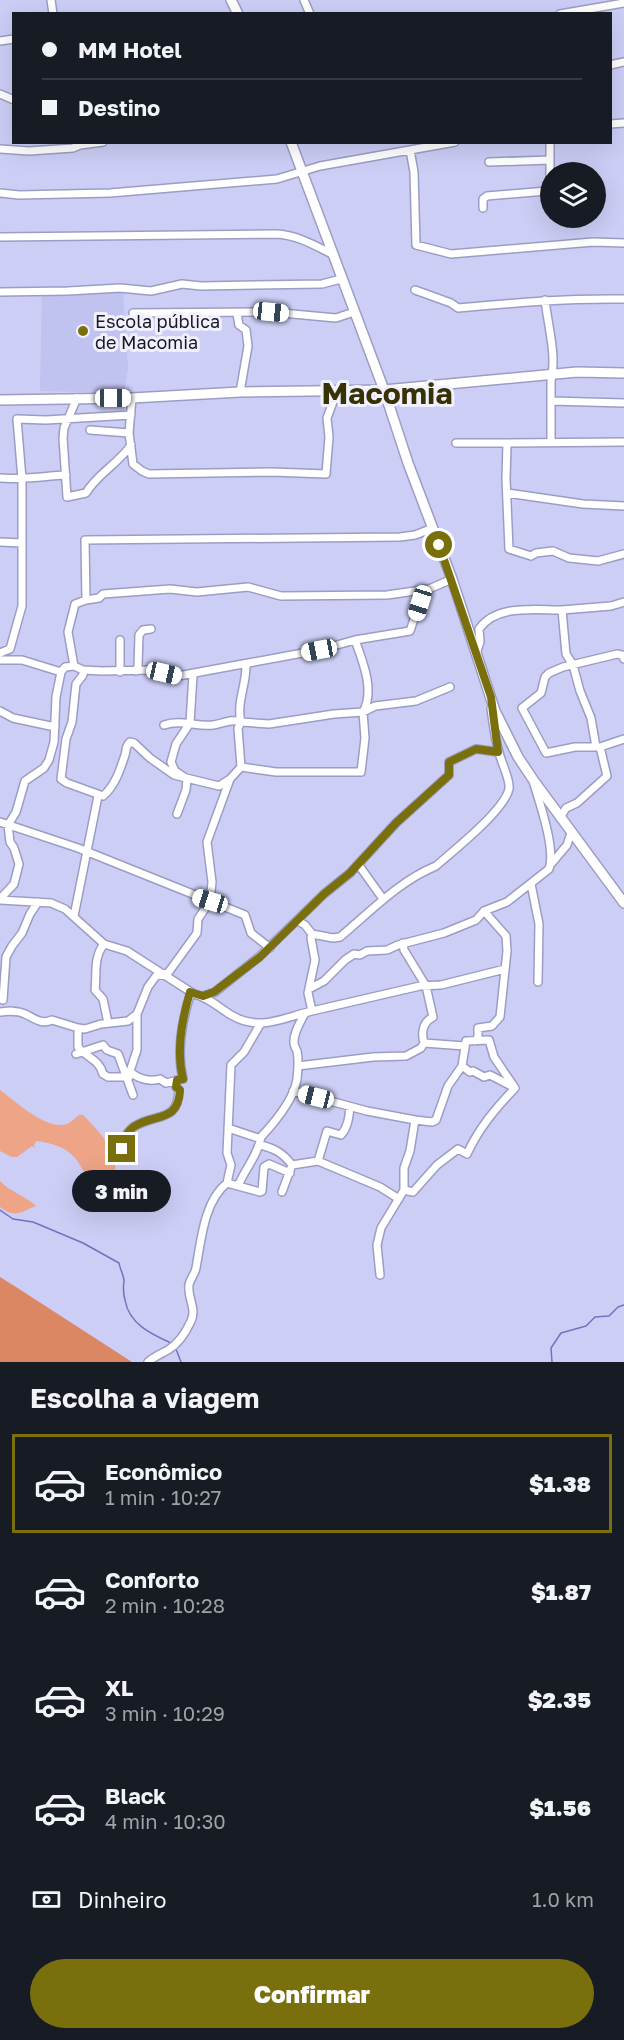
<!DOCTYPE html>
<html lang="pt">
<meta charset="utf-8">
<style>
:root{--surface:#171b24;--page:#20242c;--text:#f1f3f6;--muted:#9ea1a6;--line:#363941;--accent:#796f0d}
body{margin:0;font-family:"Golos Text",sans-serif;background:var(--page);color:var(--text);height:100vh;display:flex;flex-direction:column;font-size:22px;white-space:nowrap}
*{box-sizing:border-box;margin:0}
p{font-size:20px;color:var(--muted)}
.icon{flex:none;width:33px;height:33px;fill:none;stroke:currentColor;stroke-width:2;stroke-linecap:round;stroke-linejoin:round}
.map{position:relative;height:1362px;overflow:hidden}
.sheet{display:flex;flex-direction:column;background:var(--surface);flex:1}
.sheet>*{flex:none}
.guide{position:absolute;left:12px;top:12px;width:600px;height:132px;border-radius:0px;box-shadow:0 6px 24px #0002;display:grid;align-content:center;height:132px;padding:0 30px;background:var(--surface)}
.fabs{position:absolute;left:540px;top:162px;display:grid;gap:12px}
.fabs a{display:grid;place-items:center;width:66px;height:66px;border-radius:50%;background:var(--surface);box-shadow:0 6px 24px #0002;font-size:30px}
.end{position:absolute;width:27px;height:27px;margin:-14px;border:8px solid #796f0d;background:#fff;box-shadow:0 0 0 3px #fff}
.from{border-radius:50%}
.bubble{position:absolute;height:42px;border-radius:21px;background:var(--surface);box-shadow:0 6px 24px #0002;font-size:20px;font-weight:800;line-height:42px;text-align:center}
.car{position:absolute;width:18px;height:36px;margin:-18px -9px;border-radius:8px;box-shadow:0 0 4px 2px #0007;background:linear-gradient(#fff 24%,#345 0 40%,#fff 0 76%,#345 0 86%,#fff 0)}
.guide b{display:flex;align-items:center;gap:21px;height:57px;font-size:22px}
.guide b+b{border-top:2px solid var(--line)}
.guide i{width:15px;height:15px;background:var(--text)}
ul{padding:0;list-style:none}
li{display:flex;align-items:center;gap:18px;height:99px;margin:0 12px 9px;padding:0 18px;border:3px solid transparent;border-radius:0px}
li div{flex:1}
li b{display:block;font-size:22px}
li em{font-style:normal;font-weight:800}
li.selected{border-color:var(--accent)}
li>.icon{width:54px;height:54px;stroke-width:1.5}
h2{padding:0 30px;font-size:27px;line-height:72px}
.pay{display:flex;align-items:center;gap:15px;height:66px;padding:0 30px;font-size:22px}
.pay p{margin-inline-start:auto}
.cta{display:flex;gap:12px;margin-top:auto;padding:12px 30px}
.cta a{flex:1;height:69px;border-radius:36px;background:var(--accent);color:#fff;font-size:24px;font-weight:800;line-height:69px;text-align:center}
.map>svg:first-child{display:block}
.built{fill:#c0c2f0}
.green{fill:#eea486}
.forest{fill:#db8764}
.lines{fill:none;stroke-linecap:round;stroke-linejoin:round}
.stream{stroke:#7372be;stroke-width:1.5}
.street-casing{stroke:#9c9dc4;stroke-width:10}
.secondary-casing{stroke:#9c9dc4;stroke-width:12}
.street{stroke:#fff;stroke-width:7}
.secondary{stroke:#fff;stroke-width:9}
.route{stroke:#796f0d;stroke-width:8}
.poi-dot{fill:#796f0d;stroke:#f1f1fe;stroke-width:2}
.labels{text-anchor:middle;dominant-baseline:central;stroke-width:6;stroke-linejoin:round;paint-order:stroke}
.poi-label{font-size:18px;fill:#181827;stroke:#f1f1fe;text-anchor:start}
.town-label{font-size:30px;font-weight:bold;fill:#373206;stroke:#f1f1fe}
</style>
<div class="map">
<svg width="624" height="1362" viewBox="0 0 624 1362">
<rect width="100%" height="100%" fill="#cccef6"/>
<path class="built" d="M123 291 128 368 124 393 40 391 42 293Z"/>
<path class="green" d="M0 1090C15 1101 47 1131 67 1124 71 1122 75 1118 79 1115H83C98 1130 121 1153 114 1176L103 1183 92 1196C87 1190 87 1183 87 1175 82 1170 80 1164 76 1159 65 1146 51 1143 36 1141L34 1145 36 1148 32 1146 17 1157H12L0 1151Z
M0 1181C10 1192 26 1196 36 1206 19 1213 15 1218 0 1207Z"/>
<path class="forest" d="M0 1277 16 1287 132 1362H0Z"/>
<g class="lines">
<path class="stream" d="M0 1210 13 1219 33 1222 83 1243 119 1263C120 1269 124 1276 124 1281 123 1288 123 1293 125 1300 129 1324 151 1334 171 1343
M176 1349 181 1362
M552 1362 551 1348 561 1333 586 1326 595 1317 609 1316 618 1307 624 1305"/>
<defs>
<path id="street" d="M51 0 53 14
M304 0 310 14
M560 14 624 3
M0 41 14 39
M610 65 624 62
M0 94 14 100
M610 124 624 123
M550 142V183
M0 149 29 151 73 148 80 145 103 142
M410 150 414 172 416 245 451 254 593 242 624 243
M489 162 550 160
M0 193 19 195 110 193 277 179 320 166 455 142
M483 208V199L487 196 547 191 550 188
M0 237 276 234C297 235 314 245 332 254
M415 290 451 303 458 308C513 303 568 298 624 299
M0 292 68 291 120 288 151 291 182 284 201 286 322 284 341 279
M545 300C548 326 557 356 551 381V442
M133 313 271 312 336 318 354 312
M237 314 239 325 246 330 248 346 240 392
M77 398 64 428 63 438 67 497 86 493C97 474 118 464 131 445
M132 398 129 433 133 464 142 471 149 474 272 472 326 474 329 437 327 418 337 391
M551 401 624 403
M90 430 129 433
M456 443H507L506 479 509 549 531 556 536 553 553 551 569 558 598 561 624 554
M507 443 624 442
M0 478C22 480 44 476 66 475
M507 493 583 504 624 506
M0 542 22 543
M86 600 99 598 103 594 170 589 197 592 248 587 281 596 387 595 429 589 452 579
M562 610 611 606 624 602
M0 653 10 649 22 606V479L17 419 46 420 131 415
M476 654 480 642 479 629C496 604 535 610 562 610L566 654 573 665 580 691 591 718 596 747
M624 659 622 655 617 654 563 667 549 673 545 677 541 693 522 708 546 753 575 747H600L624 739
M0 660H22L61 672
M74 666 83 670 102 671 150 670 178 676 319 650 355 640 410 631 424 589
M83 670V675L76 684 72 722 66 739 61 779 67 783 103 796C115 786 120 770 125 755 127 748 125 747 130 742L134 743 150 758 174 775 219 786 230 779
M136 671 138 666 139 635 143 630 151 629
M120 672V640
M0 711 13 718 55 727
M164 725C181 719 196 727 213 725 222 724 232 718 241 722 236 703 247 683 246 664
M241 767 276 772H361L365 738 363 712 375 706 416 701 450 687
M177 814 186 790 187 779 175 771 171 762 176 744 190 723 193 675
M560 818 566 808 577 803 607 776 600 747
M0 822 78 848 245 915 251 933 270 948
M358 864 383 899
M551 864 567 845 571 833
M531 884 539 924 538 982
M0 899 14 884 19 864 14 848 10 842 8 825 16 812 25 781 44 768 49 760 54 742 56 697 61 672 65 667 74 666 68 632 75 604 86 600 85 540 400 537 415 535 433 528
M0 900 51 903 65 909 104 944 127 951 194 994C208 997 218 1007 231 1015 260 1032 282 1018 312 1011
M74 916 98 796
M298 921 305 925 312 934 333 938 340 937C370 912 399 881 436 866 453 851 504 811 509 789 510 782 506 774 504 767 496 749 494 728 491 709
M312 934 311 938 315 960 308 993 312 1011 420 986 441 985 505 969
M403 943 404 950 426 986 433 1017C423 1022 421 1032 424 1043L465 1046
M104 944C93 958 97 974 95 990L103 999 108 1023
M309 989 324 981 345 960 354 954 360 955 367 951 387 950 398 945 444 933 476 920 484 911 507 902 549 869C556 850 540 804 534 784
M203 996 215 992 259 957 324 894 350 873 396 823 449 775V762L476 749 498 752
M3 1000 6 957 12 946 22 933 30 914 38 902
M0 1012C8 1011 17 1010 25 1014 34 1018 41 1025 52 1020L78 1028 85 1029 101 1024 128 1021 137 1014 148 987 156 976 168 973 197 933 198 919 210 901 212 882 207 842 230 779 241 767 238 728 241 722 269 724 334 714 363 712C375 691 363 662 355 640
M137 1014V1050L130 1071C137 1079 150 1082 160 1079L166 1083 183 1079C176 1050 182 1020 191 992
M78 1028V1047C87 1058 99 1059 103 1074L108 1077H129
M475 1041 478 1037V1028L492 1026 500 1017 507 951 506 936 484 911
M76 1054 103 1045 107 1050 118 1054 133 1095
M298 1066 373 1057 406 1056 421 1048 424 1043
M293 1091 367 1111 415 1120
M228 1128 258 1138 261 1137C275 1122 294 1100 297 1079 298 1070 299 1060 297 1051 296 1050 294 1044 294 1043 293 1033 301 1021 305 1013
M260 1145C274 1148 283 1153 292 1165
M122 1149V1141C126 1136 129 1129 135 1126 156 1113 178 1123 179 1090L176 1087 177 1080
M318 1161 380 1187 399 1199
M227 1183 260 1192 262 1191 264 1167 269 1164 290 1173
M238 1186C245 1169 258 1155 261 1137
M404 1190 413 1192 437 1165 458 1149 467 1154C479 1128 495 1109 515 1088
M282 1192 292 1165 318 1161 327 1131 341 1135C348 1127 349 1117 350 1107
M380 1275 377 1245 381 1228 404 1190V1168L410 1151 415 1120 432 1122 436 1120 448 1086 462 1066 466 1041 489 1040 494 1057 515 1088 490 1075 484 1077 473 1071 470 1072 462 1066
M148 1362C155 1356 161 1354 168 1350 178 1344 186 1332 191 1321 197 1308 187 1298 189 1285 190 1279 195 1274 196 1268 201 1241 204 1201 227 1183L231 1165 227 1153 231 1065 244 1052 261 1023"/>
<path id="secondary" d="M231 0 238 14
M291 142 384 390 408 463 452 579 495 711 518 757 534 781 624 903
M0 400 132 398 240 392 384 390 577 372 624 373"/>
</defs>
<use href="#street" class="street-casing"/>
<use href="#secondary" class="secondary-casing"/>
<use href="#street" class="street"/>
<use href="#secondary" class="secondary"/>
</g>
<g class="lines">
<path class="route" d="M122 1149V1141C126 1136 129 1129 135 1126 156 1113 178 1123 180 1090L176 1087 177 1080 183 1079C176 1050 182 1020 190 992L203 996 214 992 260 957 324 894 350 873 396 823 449 775V762L476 749 498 752 491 697 439 545"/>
</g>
<circle class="poi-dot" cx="83" cy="331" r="6"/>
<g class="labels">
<g class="poi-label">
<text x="95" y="321">Escola pública<tspan x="95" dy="21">de Macomia</tspan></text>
</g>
<g class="town-label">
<text x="387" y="393">Macomia</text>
</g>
</g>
</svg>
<div class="fabs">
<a><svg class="icon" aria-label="layers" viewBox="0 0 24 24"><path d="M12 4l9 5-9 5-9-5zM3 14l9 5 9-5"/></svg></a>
</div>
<i class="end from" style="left:439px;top:545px"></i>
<i class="end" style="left:122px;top:1149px"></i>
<div class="bubble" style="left:72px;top:1170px;width:99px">3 min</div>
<i class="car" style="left:271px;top:312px;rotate:96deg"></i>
<i class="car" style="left:113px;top:398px;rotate:90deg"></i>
<i class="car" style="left:420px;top:603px;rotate:197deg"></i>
<i class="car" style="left:319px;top:650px;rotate:259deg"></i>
<i class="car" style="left:164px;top:673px;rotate:103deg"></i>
<i class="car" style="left:210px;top:901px;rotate:287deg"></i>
<i class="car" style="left:316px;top:1097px;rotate:284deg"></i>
<div class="guide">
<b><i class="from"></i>MM Hotel</b>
<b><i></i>Destino</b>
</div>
</div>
<section class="sheet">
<h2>Escolha a viagem</h2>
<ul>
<li class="selected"><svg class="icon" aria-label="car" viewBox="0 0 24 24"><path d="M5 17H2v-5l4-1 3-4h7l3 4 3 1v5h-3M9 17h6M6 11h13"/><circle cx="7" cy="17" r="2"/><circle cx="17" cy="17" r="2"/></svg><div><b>Econômico</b><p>1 min · 10:27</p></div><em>$1.38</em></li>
<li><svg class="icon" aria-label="car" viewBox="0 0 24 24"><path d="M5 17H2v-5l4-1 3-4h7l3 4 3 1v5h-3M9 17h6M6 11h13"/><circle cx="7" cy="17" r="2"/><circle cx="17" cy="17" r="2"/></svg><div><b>Conforto</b><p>2 min · 10:28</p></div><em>$1.87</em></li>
<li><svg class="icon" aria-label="car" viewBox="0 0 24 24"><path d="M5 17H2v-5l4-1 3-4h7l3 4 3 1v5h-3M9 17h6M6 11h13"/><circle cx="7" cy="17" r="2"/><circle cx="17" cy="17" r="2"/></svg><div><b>XL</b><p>3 min · 10:29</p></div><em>$2.35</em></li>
<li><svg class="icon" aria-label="car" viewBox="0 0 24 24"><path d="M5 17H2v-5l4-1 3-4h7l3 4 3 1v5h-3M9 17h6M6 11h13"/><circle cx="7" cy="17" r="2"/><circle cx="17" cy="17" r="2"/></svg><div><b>Black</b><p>4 min · 10:30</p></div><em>$1.56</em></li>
</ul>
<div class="pay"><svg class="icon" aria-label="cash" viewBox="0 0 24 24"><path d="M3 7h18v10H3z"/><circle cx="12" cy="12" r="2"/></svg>Dinheiro<p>1.0 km</p></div>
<div class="cta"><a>Confirmar</a></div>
</section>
